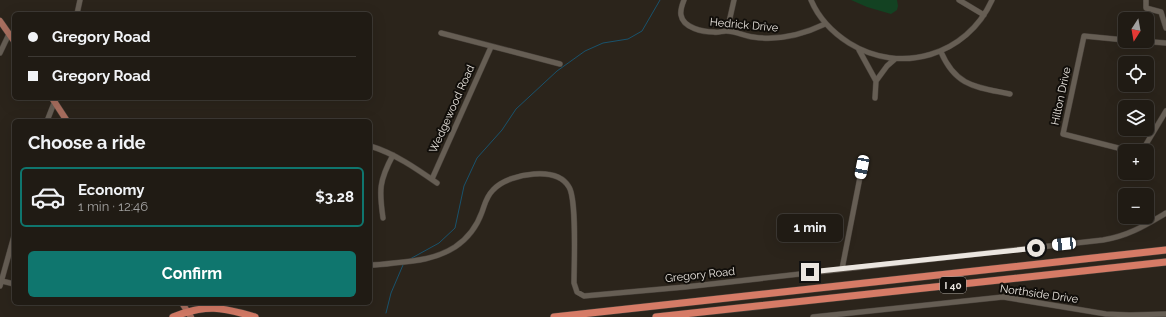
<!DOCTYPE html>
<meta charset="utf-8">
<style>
:root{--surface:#201b14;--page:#28241d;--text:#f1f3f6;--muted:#a2a1a0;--line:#3d3934;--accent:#0f766e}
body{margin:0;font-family:Raleway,sans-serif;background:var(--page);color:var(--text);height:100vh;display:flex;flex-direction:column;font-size:15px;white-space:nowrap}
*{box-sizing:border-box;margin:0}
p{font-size:13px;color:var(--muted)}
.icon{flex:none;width:22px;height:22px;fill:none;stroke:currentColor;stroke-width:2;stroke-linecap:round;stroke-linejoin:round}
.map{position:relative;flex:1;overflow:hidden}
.sheet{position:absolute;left:12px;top:119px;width:360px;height:186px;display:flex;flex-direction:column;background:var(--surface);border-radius:6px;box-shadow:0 4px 16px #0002,0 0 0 1px var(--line)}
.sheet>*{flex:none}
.guide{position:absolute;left:12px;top:12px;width:360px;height:88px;border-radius:6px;box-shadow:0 4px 16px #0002,0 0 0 1px var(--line);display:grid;align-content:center;height:88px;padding:0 16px;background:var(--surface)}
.needle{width:26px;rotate:191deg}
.buttons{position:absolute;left:1118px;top:12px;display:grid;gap:8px}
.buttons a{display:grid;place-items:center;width:36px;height:36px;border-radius:6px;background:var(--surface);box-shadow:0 4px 16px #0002,0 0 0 1px var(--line);font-size:20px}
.end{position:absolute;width:18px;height:18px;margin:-9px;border:5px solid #ebe6e0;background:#111;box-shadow:0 0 0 2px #111}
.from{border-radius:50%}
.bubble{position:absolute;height:28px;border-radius:6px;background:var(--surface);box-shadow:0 4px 16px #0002,0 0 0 1px var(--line);font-size:13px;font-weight:700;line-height:28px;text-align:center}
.car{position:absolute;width:12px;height:24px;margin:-12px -6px;border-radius:5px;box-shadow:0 0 3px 1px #0007;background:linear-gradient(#fff 24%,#345 0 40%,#fff 0 76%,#345 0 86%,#fff 0)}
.guide b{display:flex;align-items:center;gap:14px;height:38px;font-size:15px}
.guide b+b{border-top:1px solid var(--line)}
.guide i{width:10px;height:10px;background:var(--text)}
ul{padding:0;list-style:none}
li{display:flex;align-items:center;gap:12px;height:60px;margin:0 8px 6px;padding:0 8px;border:2px solid transparent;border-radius:6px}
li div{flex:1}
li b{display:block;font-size:15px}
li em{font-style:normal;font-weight:700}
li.selected{border-color:var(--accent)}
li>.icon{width:36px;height:36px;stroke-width:1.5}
h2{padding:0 16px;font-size:18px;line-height:48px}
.cta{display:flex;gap:8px;margin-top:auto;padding:8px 16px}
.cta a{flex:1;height:46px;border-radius:6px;background:var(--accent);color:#fff;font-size:16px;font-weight:700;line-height:46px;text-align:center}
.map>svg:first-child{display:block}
.green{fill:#134222}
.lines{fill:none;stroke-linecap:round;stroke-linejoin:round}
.stream{stroke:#19526c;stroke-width:1}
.minor-casing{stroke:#48413a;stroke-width:6}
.major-casing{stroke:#48413a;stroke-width:7}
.highway-casing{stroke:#48413a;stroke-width:8}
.minor{stroke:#665e54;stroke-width:5}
.major{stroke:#a96f5f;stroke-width:6}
.highway{stroke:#d67b66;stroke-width:7}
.route{stroke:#ebe6e0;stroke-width:5}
.labels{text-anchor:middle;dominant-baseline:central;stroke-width:4;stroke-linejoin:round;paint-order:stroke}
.shield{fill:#110e0a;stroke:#aaa5a0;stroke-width:1}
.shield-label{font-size:10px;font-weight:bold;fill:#ebe6e0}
.street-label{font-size:11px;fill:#ebe6e0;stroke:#110e0a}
</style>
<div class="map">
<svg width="1166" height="317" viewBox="0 0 1166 317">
<rect width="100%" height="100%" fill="#2b241b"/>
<path class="green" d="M851 0H897L898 6 897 10 891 14 867 7Z"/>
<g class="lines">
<path class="stream" d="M410 259 439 243 455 228 464 186 477 158 502 130 516 109 557 71 585 51 603 43 628 39 642 31 660 0
M386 313 391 293 403 265"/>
<defs>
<path id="minor" d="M684 0C682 5 680 10 681 15 683 28 703 32 714 32 718 33 722 31 726 31 735 31 745 36 753 37 779 41 802 35 825 24
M811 0C819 19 832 32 849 43 900 75 967 56 992 0
M959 0 984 15
M1146 0V8L1161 12 1166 28
M77 14 80 0
M727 31 734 0
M441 33 560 64
M1125 40 1084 36 1063 134 1130 151
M1141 41 1166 43
M859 50 876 81
M941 52C956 87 977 87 1010 94
M0 53 9 34
M875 98 876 81 887 66 895 59
M47 121 56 98
M370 146C394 153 417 169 437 183
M1142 151 1166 111
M432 179 491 47
M383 218C379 190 379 181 393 155
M370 265C378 265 386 264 394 263 416 261 436 259 455 247 467 239 477 226 482 212 485 204 486 197 493 190 502 180 520 175 534 174 547 173 562 175 569 187 577 200 574 264 574 283L577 292 584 296 685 287 1103 240C1128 236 1144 226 1166 213
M842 269 862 167
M2 281 14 284
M0 286 14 236
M813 317 1003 297 1106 314 1130 315 1166 314"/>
<path id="major" d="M0 21 14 41
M52 98 67 121
M182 303 191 317"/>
<path id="highway" d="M173 317C206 304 222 307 255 317
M554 317 1166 250
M656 317 1166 262"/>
</defs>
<use href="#minor" class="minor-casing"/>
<use href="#major" class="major-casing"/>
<use href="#highway" class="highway-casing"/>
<use href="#minor" class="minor"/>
<use href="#major" class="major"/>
<use href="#highway" class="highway"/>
</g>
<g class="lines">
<path class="route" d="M810 272 1036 248"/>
</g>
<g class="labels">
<rect class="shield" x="940" y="277" width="26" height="16" rx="3"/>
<g class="shield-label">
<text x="953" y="285">I 40</text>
</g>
<g class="street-label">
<text transform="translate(744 25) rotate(5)">Hedrick Drive</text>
<text transform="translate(1061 96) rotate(-78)">Hilton Drive</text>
<text transform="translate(452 109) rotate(-66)">Wedgewood Road</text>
<text transform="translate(700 275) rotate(-6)">Gregory Road</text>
<text transform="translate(1039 294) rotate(8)">Northside Drive</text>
</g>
</g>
</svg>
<div class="buttons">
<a><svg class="needle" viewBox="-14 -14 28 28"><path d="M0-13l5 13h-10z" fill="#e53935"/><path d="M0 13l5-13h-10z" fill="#a2a1a0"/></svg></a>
<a><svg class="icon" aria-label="locate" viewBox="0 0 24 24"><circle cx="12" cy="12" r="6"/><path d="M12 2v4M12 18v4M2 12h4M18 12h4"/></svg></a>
<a><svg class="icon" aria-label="layers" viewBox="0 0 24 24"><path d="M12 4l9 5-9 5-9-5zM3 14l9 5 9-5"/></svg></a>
<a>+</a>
<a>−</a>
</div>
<i class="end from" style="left:1036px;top:248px"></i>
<i class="end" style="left:810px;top:272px"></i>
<div class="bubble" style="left:777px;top:214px;width:66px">1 min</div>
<i class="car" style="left:862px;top:167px;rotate:191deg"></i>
<i class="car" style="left:1064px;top:244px;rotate:264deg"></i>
<div class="guide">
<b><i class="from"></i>Gregory Road</b>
<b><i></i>Gregory Road</b>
</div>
<section class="sheet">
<h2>Choose a ride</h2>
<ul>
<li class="selected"><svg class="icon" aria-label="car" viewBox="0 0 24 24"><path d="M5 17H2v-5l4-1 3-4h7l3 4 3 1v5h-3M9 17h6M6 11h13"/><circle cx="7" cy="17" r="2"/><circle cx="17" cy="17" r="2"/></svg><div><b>Economy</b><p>1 min · 12:46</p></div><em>$3.28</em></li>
</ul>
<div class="cta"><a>Confirm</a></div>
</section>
</div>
